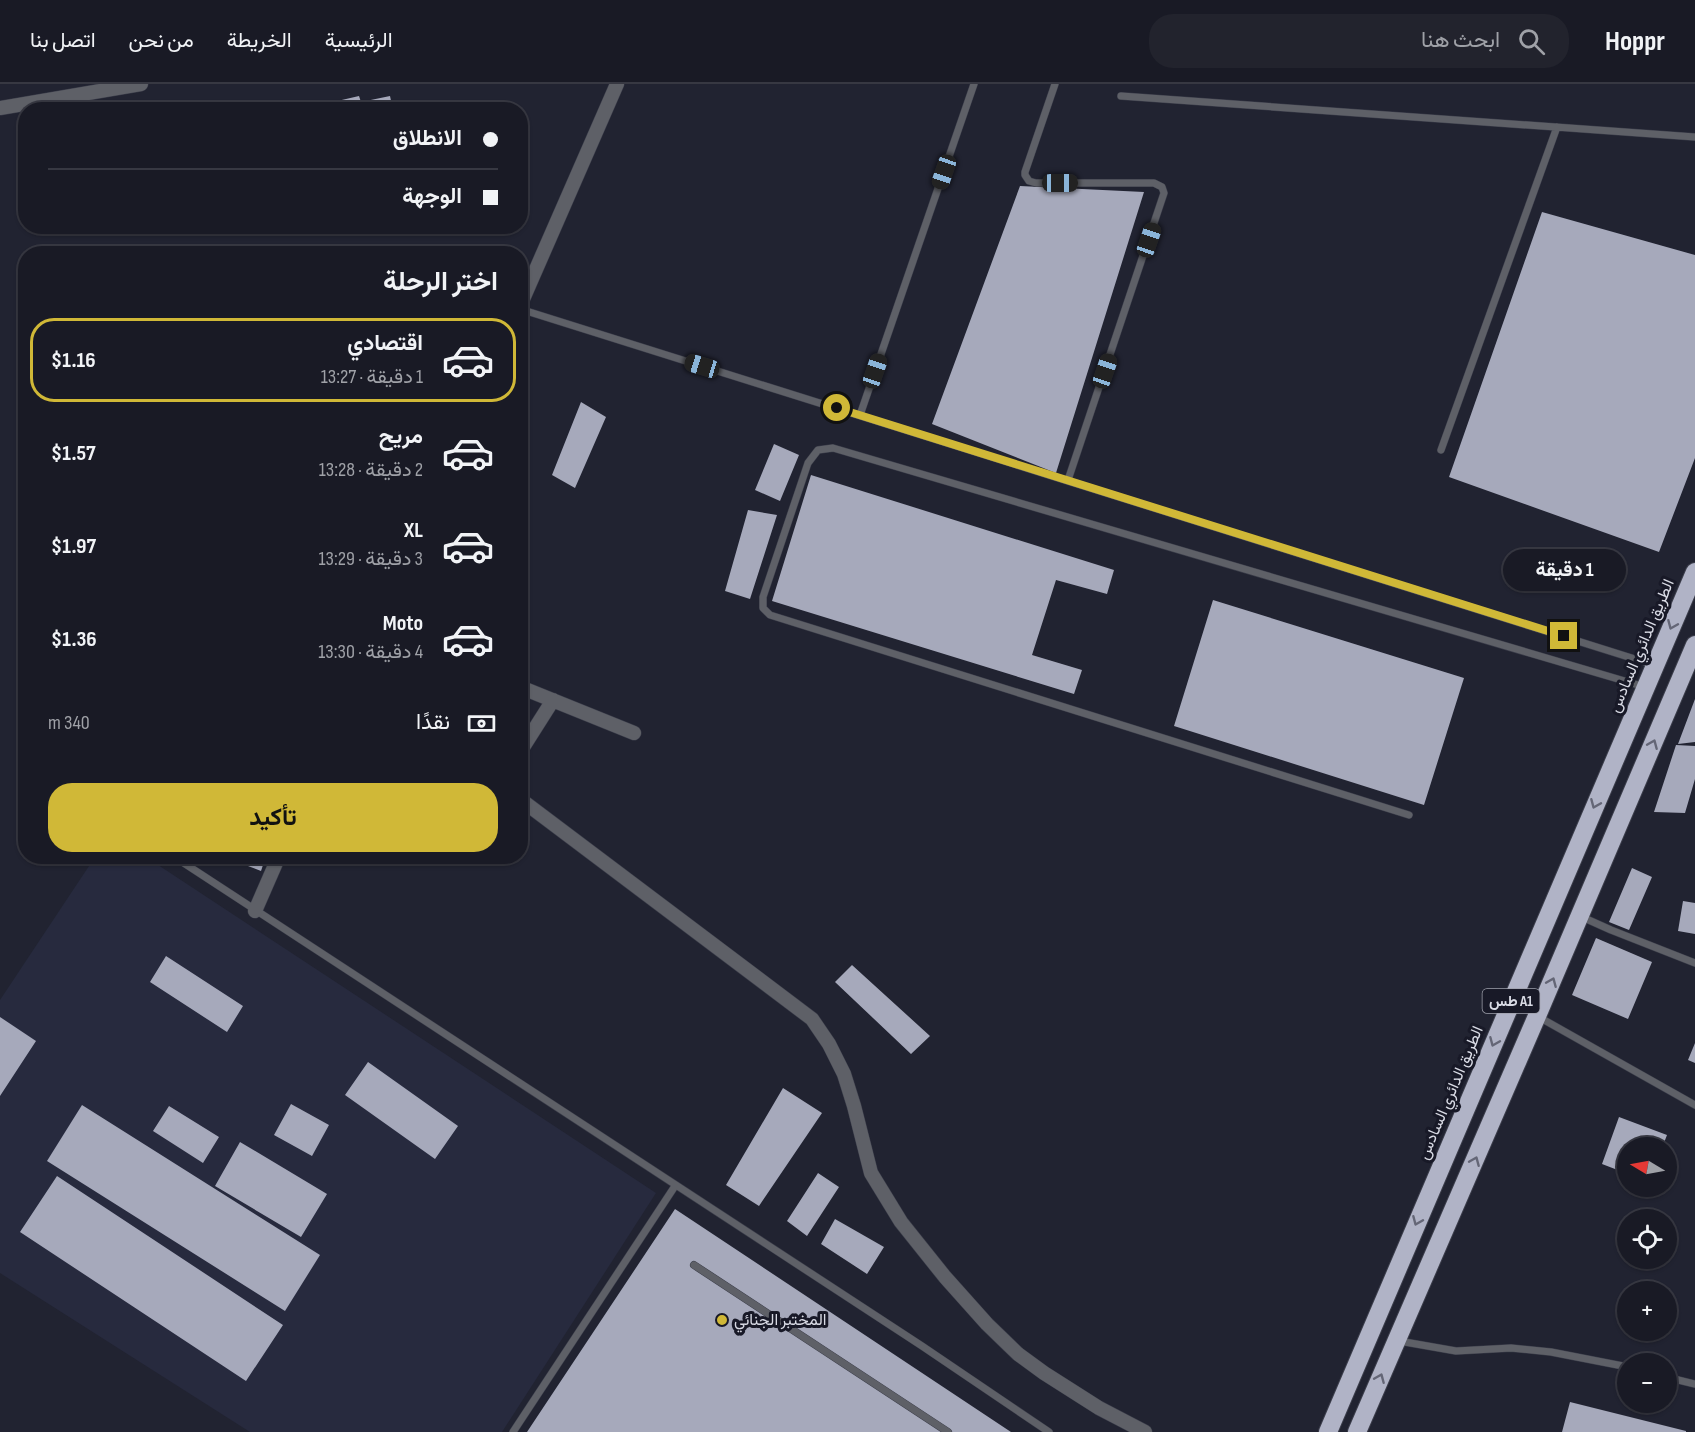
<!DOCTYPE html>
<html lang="ar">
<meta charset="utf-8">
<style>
:root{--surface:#191a25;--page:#22232d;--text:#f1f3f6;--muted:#9fa1a7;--line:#373842;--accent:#d0b837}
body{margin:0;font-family:"Sofia Sans Condensed",Vazirmatn,sans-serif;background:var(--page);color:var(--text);direction:rtl;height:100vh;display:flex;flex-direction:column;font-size:22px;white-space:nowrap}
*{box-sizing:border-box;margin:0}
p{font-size:20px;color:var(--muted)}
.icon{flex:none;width:33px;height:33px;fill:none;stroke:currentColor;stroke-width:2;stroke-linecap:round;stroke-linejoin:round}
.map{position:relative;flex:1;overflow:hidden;direction:ltr}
.panel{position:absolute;left:18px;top:162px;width:510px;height:618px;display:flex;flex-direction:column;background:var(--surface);border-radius:24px;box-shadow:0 2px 4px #0004,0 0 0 2px var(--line);direction:rtl}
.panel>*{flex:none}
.banner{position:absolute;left:18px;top:18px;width:510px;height:132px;border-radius:24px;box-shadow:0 2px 4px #0004,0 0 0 2px var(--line);direction:rtl;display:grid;align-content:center;height:132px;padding:0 30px;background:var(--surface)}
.needle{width:39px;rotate:280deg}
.tools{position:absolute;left:1617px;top:1053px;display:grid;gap:12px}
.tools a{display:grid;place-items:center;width:60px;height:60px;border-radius:50%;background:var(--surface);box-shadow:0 2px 4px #0004,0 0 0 2px var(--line);font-size:30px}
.end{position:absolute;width:27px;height:27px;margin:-14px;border:8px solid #d0b837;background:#111;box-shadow:0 0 0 3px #111}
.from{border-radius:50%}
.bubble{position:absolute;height:42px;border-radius:21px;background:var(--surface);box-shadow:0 2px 4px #0004,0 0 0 2px var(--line);font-size:20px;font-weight:700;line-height:42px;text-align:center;direction:rtl}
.car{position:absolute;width:18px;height:36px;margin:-18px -9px;border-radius:8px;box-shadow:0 0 4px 2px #0007;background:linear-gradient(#222 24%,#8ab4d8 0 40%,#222 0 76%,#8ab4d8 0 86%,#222 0)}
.banner b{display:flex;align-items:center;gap:21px;height:57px;font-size:22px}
.banner b+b{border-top:2px solid var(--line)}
.banner i{width:15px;height:15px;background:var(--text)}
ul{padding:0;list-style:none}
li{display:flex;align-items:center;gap:18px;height:84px;margin:0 12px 9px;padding:0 18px;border:3px solid transparent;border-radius:24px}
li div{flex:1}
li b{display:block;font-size:22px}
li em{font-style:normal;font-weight:700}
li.active{border-color:var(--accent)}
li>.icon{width:54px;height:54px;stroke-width:1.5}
h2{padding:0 30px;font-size:27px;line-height:72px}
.pay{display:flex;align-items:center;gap:15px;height:66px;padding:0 30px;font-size:22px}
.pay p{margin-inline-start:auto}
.button{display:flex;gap:12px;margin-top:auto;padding:12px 30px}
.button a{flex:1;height:69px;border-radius:24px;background:var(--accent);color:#111;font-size:24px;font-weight:700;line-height:69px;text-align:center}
header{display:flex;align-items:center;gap:36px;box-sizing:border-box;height:84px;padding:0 30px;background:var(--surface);border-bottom:2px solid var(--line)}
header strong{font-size:28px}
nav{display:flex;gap:33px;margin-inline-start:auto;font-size:21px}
.search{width:420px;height:54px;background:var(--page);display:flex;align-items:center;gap:15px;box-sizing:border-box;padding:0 21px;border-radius:24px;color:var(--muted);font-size:22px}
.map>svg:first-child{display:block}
.built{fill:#272a3e}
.building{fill:#a6a9bb}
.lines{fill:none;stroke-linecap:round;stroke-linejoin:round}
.lane-casing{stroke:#3b3d4a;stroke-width:8}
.street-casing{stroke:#3b3d4a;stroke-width:15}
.highway-casing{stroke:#3b3d4a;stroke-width:20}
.lane{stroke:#5e6067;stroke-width:7}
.street{stroke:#5e6067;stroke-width:14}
.highway{stroke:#b0b3c6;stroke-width:18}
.oneway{stroke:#646676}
.route{stroke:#d0b837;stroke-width:8}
.poi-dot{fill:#d0b837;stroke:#181927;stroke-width:2}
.labels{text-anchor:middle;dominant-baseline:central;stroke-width:6;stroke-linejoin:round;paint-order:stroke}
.shield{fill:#181927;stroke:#9fa1ac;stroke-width:1.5}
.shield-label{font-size:15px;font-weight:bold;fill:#d9dbe5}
.street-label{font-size:16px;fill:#d9dbe5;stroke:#181927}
.poi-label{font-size:16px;fill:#d9dbe5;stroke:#181927;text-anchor:start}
</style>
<header>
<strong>Hoppr</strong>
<div class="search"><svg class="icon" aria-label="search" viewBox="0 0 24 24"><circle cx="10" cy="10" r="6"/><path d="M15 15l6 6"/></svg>ابحث هنا</div>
<nav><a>الرئيسية</a><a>الخريطة</a><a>من نحن</a><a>اتصل بنا</a></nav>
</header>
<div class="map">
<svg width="1695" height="1348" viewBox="0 0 1695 1348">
<rect width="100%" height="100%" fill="#212331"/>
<path class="built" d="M95 773H146L656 1109 502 1348H250L0 1189V916Z"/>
<path class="building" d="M359 12 361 18 390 12 393 26H334L333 18Z
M316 20V26H296V21Z
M1020 102 1144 108 1056 389 932 340Z
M1542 128 1695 171V374L1659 468 1449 393Z
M581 318 606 333 575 404 552 391Z
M774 360 799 371 780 417 755 406Z
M811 391 1114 486 1107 510 1056 496 1032 571 1082 586 1074 610 772 517Z
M748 426 777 431 750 515 725 507Z
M1213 516 1464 594 1424 721 1174 642Z
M1695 615V658L1678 660Z
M1676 661 1695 662V695L1685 729 1654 728Z
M251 772H266L261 787 248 782Z
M1632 784 1652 793 1629 846 1609 838Z
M1683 817 1695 819V850L1678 847Z
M1596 854 1652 878 1628 935 1572 911Z
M166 872 243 922 227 948 150 898Z
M852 881 930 952 911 970 835 898Z
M0 933 36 957 0 1012Z
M1695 959V979L1688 976Z
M368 978 458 1042 435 1075 345 1011Z
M783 1004 822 1029 759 1122 726 1101Z
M291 1020 329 1041 312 1072 274 1051Z
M82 1021 320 1171 285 1227 47 1077Z
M169 1022 219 1053 203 1079 153 1047Z
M1619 1033 1667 1051 1662 1064H1628V1090L1602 1080Z
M240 1058 327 1110 301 1153 215 1102Z
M818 1089 839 1103 807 1152 787 1137Z
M57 1092 283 1241 246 1297 20 1148Z
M675 1125 1011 1348H527Z
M835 1135 884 1163 867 1190 821 1160Z
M1570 1318 1686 1347V1348H1562Z"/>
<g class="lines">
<defs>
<path id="lane" d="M1055 0 1025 88V91L1029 97 1036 99H1154L1162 103 1164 109 1068 396
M1121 12 1695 53
M520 225 1654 581
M860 331 974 0
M1441 366 1557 43
M1409 731 770 531 763 524V513L808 379 818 366 833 364 1645 603
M173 772 922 1262 1049 1348
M1582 833 1611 846 1695 879
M1537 932 1695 1021
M694 1181 948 1348
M1399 1257 1456 1267 1511 1264 1551 1268 1628 1283
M1666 1293 1695 1300
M513 1348 675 1102"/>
<path id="street" d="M0 24 141 0
M520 222 617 0
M520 603 634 649
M520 668 553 616
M520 715 812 935 829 960 844 990 854 1022 871 1089 901 1138 945 1193 987 1240 1018 1270 1044 1289 1099 1324 1145 1348
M255 827 279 772"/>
<path id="highway" d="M1328 1348 1695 488
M1357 1348 1537 932 1695 561"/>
</defs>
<use href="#lane" class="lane-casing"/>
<use href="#street" class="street-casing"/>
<use href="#highway" class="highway-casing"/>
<use href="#lane" class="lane"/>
<use href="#street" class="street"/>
<use href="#highway" class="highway"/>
</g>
<defs><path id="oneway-chevron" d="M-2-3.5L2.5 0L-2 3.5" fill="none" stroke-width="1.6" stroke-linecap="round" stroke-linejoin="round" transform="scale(1.5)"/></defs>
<g class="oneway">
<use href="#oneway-chevron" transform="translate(1672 541) rotate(113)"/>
<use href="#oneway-chevron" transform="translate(1653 660) rotate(-67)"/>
<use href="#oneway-chevron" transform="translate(1595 720) rotate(113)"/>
<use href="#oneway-chevron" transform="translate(1552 898) rotate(-67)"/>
<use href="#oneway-chevron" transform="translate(1494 958) rotate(113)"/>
<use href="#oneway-chevron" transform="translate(1475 1077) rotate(-67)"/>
<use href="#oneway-chevron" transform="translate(1417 1137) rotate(113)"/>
<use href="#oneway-chevron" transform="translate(1380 1294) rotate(-67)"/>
</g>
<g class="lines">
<path class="route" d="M837 324 1564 552"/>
</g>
<circle class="poi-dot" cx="722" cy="1236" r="6"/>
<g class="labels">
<rect class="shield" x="1482.5" y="905" width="57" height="24" rx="4.5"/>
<g class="shield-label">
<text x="1511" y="917">طس A1</text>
</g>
<g class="street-label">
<text transform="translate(1642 562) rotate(-67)">الطريق الدائري السادس</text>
<text transform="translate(1451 1009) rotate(-67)">الطريق الدائري السادس</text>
</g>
<g class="poi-label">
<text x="734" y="1236">المختبر الجنائي</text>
</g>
</g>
</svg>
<div class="tools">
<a><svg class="needle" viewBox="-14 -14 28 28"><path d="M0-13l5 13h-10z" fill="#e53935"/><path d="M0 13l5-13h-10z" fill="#9fa1a7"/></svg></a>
<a><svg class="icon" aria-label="locate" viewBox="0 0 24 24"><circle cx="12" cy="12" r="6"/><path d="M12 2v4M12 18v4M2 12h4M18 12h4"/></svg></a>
<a>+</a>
<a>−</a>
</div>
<i class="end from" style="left:837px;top:324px"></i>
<i class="end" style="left:1564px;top:552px"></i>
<div class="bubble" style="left:1503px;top:465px;width:123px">1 دقيقة</div>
<i class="car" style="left:944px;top:88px;rotate:199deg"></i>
<i class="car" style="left:1060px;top:99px;rotate:90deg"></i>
<i class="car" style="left:1149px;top:156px;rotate:19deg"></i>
<i class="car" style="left:702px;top:282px;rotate:287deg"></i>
<i class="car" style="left:875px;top:287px;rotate:19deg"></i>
<i class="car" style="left:1105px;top:287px;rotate:19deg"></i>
<div class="banner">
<b><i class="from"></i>الانطلاق</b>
<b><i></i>الوجهة</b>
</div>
<section class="panel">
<h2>اختر الرحلة</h2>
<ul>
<li class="active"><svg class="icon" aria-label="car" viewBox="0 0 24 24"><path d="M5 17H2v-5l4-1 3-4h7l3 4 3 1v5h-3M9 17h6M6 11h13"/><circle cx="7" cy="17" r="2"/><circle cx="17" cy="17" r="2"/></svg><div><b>اقتصادي</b><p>1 دقيقة · 13:27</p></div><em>$1.16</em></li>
<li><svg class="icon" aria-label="car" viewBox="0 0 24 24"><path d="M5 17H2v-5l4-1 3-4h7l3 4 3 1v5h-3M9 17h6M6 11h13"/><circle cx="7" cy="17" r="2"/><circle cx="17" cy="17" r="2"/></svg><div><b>مريح</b><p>2 دقيقة · 13:28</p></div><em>$1.57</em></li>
<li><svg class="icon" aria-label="car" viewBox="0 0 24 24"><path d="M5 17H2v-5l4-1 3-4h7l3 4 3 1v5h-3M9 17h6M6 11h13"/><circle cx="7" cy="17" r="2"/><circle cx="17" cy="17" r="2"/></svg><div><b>XL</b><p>3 دقيقة · 13:29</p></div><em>$1.97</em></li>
<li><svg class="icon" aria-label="car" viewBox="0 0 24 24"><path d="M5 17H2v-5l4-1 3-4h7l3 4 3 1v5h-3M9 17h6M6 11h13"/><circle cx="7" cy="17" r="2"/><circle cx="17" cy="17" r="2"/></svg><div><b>Moto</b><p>4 دقيقة · 13:30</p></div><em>$1.36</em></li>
</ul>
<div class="pay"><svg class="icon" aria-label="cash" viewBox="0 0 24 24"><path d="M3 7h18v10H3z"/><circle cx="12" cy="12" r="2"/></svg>نقدًا<p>340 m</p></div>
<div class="button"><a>تأكيد</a></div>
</section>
</div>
